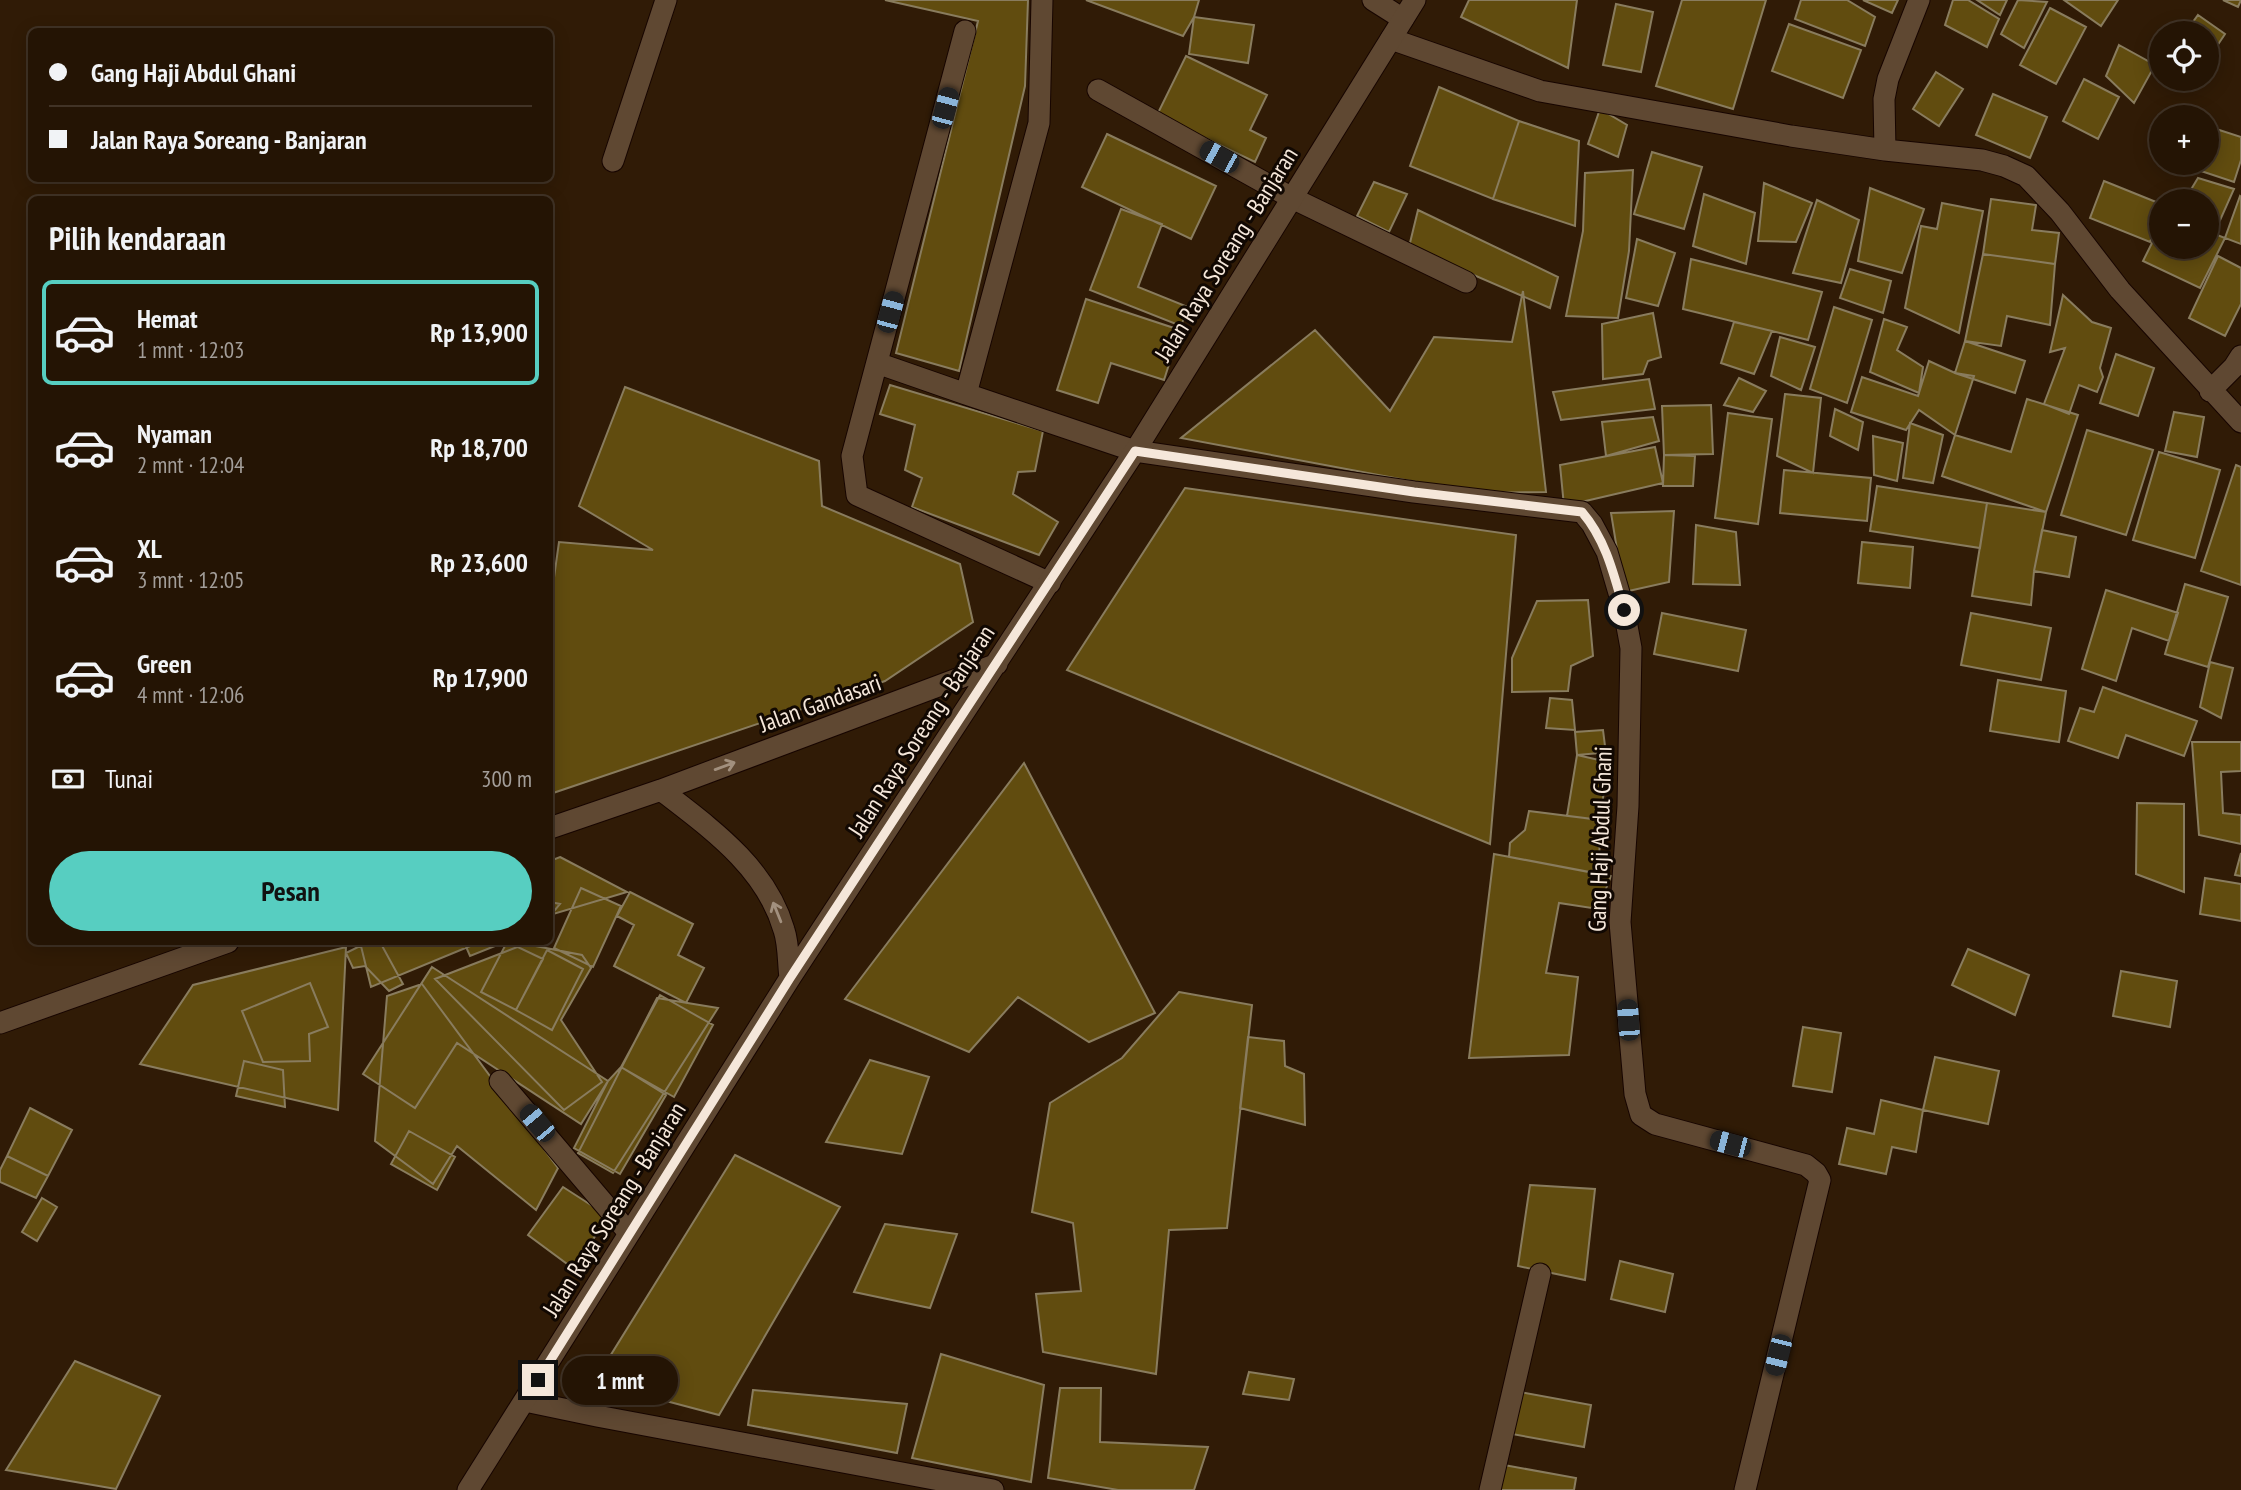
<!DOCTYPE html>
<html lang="id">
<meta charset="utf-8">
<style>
:root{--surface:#241404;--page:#2c1d0e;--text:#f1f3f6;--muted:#a39e9a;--line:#413326;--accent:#57cec1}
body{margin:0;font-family:"PT Sans Narrow",sans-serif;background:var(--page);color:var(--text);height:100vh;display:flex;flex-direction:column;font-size:26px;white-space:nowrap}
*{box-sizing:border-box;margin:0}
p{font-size:23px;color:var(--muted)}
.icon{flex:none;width:38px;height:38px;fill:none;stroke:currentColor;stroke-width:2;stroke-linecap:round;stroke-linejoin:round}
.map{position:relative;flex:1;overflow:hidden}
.drawer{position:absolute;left:28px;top:196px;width:525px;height:749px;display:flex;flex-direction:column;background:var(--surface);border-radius:10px;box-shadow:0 4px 18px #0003,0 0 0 2px var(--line)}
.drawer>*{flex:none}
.top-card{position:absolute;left:28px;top:28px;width:525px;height:154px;border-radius:10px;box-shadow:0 4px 18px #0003,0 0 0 2px var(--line);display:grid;align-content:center;height:154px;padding:0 21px;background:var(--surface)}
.buttons{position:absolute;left:2149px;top:21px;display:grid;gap:14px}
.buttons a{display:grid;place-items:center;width:70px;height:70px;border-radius:50%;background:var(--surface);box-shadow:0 4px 18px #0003,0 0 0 2px var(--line);font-size:35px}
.end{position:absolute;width:32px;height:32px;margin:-16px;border:9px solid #f5e7da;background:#111;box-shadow:0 0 0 4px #111}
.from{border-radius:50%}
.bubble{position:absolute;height:49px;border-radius:24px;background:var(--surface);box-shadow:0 4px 18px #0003,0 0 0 2px var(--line);font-size:23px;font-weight:800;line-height:49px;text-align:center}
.car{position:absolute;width:21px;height:42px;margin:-21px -10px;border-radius:9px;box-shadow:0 0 5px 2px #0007;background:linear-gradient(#222 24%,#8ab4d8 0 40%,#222 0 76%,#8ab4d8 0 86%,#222 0)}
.top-card b{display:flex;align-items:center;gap:24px;height:66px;font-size:26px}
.top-card b+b{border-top:2px solid var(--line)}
.top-card i{width:18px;height:18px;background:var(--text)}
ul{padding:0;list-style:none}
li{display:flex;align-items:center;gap:21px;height:105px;margin:0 14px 10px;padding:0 7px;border:4px solid transparent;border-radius:10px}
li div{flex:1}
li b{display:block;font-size:26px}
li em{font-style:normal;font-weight:800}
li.active{border-color:var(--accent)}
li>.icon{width:63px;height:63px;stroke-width:1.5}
h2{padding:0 21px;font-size:32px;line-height:84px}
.pay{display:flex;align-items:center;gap:18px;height:77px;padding:0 21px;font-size:26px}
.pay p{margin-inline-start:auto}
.button{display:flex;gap:14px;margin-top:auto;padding:14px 21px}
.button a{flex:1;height:80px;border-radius:42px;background:var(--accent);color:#111;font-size:28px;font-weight:800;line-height:80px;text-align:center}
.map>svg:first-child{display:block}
.building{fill:#614c0f;stroke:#897c5e;stroke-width:2}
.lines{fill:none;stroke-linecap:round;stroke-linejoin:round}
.lane-casing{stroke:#170500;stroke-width:23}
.street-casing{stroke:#170500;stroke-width:23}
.secondary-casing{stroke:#170500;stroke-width:23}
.lane{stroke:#5f4832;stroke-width:21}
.street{stroke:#5f4832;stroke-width:21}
.secondary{stroke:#5f4832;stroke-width:21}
.oneway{stroke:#a2907e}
.route{stroke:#f5e7da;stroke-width:9}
.labels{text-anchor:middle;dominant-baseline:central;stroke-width:6;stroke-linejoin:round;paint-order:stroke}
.street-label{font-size:24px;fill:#f5e7da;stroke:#110802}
</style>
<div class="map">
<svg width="2241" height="1490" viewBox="0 0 2241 1490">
<rect width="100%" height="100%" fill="#301b06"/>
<path class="building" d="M885 0H1028L1025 86 959 371 896 353 978 21Z
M1086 0H1199L1194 17 1183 36Z
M1469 0H1577L1568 68 1461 17Z
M1682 0H1766L1733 109 1656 86Z
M1801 0H1847L1875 17 1865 46 1795 19Z
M1863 0H1898L1892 13Z
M1953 0H1968L1999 19 1987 47 1945 25Z
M1977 0H2007L2000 15Z
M2018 0 2047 2 2024 48 2001 34Z
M2064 0H2118L2101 26Z
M2223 0H2241L2238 7Z
M1616 4 1653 12 1641 72 1603 65Z
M2050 8 2086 27 2056 84 2020 65Z
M2198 15 2225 34 2207 61V33H2185Z
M1194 17 1254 25 1248 63 1189 54Z
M1789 24 1861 50 1843 98 1772 71Z
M2119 45 2155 65 2134 103 2106 76Z
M1186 56 1267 95 1250 130 1266 138 1255 162 1157 115Z
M1936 72 1963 89 1939 126 1913 109Z
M2084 79 2119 97 2098 139 2063 121Z
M1439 87 1519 121 1493 199 1410 166Z
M1993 94 2047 117 2030 158 1976 135Z
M1600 109 1627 125 1618 157 1588 144Z
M1519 121 1579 141 1575 226 1493 199Z
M2207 126 2241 137V160L2234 182 2180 164 2207 163Z
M1107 134 1216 186 1191 239 1082 187Z
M1652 152 1702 167 1684 229 1634 214Z
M1633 170 1629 251 1618 318 1566 316 1583 231 1585 173Z
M2198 178 2234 189 2217 227 2207 221V201H2184Z
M2104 181 2161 204V214L2150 242 2090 218Z
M1374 182 1407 194 1389 232 1357 216Z
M1764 183 1812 203 1796 242 1758 241Z
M1870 188 1924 209 1902 273 1858 261Z
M1704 194 1755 213 1746 264 1693 246Z
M2240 196 2241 197V244L2225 238Z
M1991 199 2036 205 2032 230 2059 233 2055 264 1983 254Z
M1817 200 1859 220 1841 283 1793 273Z
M1942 203 1983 211 1959 333 1905 308 1921 226 1937 229Z
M1121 209 1162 224 1138 287 1188 307 1181 326 1090 290Z
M1418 210 1558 277 1550 308 1409 247Z
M2161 225V247H2207V231L2225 238 2200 288 2143 261Z
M1637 239 1675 253 1658 306 1626 298Z
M1983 254 2055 264 2050 325 2007 316 2001 346 1965 341Z
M2218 256 2241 268V304L2225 336 2189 318Z
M1691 259 1822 292 1808 340 1683 309Z
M1850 269 1891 281 1883 313 1840 298Z
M1523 291 1546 492 1475 493 1181 438 1315 330 1390 411 1434 337 1512 342Z
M2063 295 2092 322 2111 328 2100 368 2103 377 2097 392 2079 385 2069 414 2044 404 2065 348 2050 352Z
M1086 299 1180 330 1164 380 1111 363 1098 403 1057 390Z
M1834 307 1872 320 1847 403 1810 389Z
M1653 313 1661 357 1648 361 1643 374 1603 379 1602 324Z
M1884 319 1907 327 1897 350 1923 367 1919 393 1870 372Z
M1734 322 1772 331 1754 374 1721 363Z
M1780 337 1815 347 1801 390 1771 376Z
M1965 341 2025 361 2015 393 1955 373Z
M2116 354 2154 368 2138 416 2100 403Z
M1929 361 1955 373 1974 376 1955 435 1919 410 1906 430 1851 412 1862 377 1918 396Z
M1739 378 1766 391 1753 412 1724 405Z
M1649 379 1655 409 1561 420 1553 392Z
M890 385 1043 431 1035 471 1018 472 1013 494 1058 522 1039 555 912 507 922 478 905 470 915 425 880 414Z
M625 387 819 461 822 506 960 564 973 622 885 681 550 794V606L559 542 653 550 579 506Z
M1785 394 1821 398 1813 473 1777 456Z
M2027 399 2078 415 2046 512 1942 476 1955 435 2011 452Z
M1711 405 1713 454 1664 455 1662 406Z
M1835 409 1863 422 1858 450 1830 436Z
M2174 412 2204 417 2197 457 2165 451Z
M1728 413 1772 419 1758 524 1715 518Z
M1653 417 1659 441 1606 456 1602 422Z
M1910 423 1943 435 1933 483 1903 478Z
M2087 430 2153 450 2126 535 2061 515Z
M1873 436 1903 443 1897 481 1874 475Z
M1655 447 1663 483 1564 506 1560 465Z
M2159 452 2220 470 2195 558 2133 540Z
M1664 455 1695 456 1693 486H1663Z
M2236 465 2241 467V585L2201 571Z
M1784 470 1871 478 1867 521 1780 513Z
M1877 486 1987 503 1980 548 1870 531Z
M1185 488 1516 535 1490 844 1067 670Z
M1987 503 2046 512 2034 571 2031 605 1972 596Z
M1674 511 1669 582 1624 592 1611 513Z
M1696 525 1736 532 1740 585 1693 584Z
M2042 530 2076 537 2069 577 2034 571Z
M1862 542 1913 547 1910 588 1858 583Z
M2185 584 2228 597 2208 667 2165 654Z
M2106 590 2178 613 2169 641 2132 628 2116 681 2082 669Z
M1588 600 1593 656 1571 666 1568 691 1512 692V658L1537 601Z
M1662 613 1746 630 1738 671 1654 654Z
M1971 613 2051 628 2041 680 1961 665Z
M2210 662 2233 668 2221 718 2200 707Z
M1998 680 2066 691 2059 742 1990 731Z
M2103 687 2197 721 2184 756 2126 735 2118 758 2068 741 2080 708 2094 712Z
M1550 698 1572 700 1575 730 1546 728Z
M1603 730 1605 746 1600 753 1577 755 1575 732Z
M2192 742H2241V771L2221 772 2223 813 2241 815V844L2199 835Z
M1577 755 1608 762 1600 820 1567 816Z
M1024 763 1155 1013 1089 1042 1018 997 969 1052 845 999Z
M2137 803 2184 804V892L2136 874Z
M1529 811 1600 820 1599 874 1509 857 1510 843 1525 830Z
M2241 853V876L2235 875Z
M1494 854 1611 876 1598 909 1559 903 1546 973 1578 977 1569 1055 1469 1058Z
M560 857 627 892 550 915V861Z
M2205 878 2241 884V921L2200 914Z
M581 888 621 906 593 967 554 948Z
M630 892 693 924 678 955 704 968 686 1003 614 966 634 925 617 916Z
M550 902 560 904 550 916Z
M360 942H480L371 987Z
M368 942H380L403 984 389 991 365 966 353 968 346 953Z
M464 942H505L470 956Z
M507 942 543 959 516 1010 481 992Z
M525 944 582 955 591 968 561 1020 602 1082 564 1110 435 979Z
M346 947 338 1110 140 1064 193 985Z
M1968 949 2029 975 2015 1015 1952 985Z
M547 950 583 969 552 1030 516 1010Z
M432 967 608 1081 581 1124 457 1043 415 1108 363 1074Z
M2121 971 2177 981 2170 1027 2113 1016Z
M310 983 328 1027 309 1034 310 1061 263 1062 242 1011Z
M422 984 558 1168 536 1210 457 1146 433 1184 375 1141 387 996Z
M1179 992 1252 1005 1227 1228 1169 1230 1156 1374 1043 1352 1036 1294 1081 1291 1073 1223 1032 1212 1050 1103 1122 1058Z
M660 995 713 1025 674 1097 621 1067Z
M657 998 718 1008 613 1173 578 1153Z
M1803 1027 1841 1033 1832 1092 1793 1086Z
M1248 1037 1284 1041 1285 1066 1304 1074 1305 1125 1240 1108Z
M1935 1057 1999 1071 1988 1124 1923 1110Z
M870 1060 929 1077 902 1154 826 1142Z
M244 1061 283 1070 285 1107 236 1096Z
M621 1067 666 1095 620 1174 574 1148 608 1081Z
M1881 1100 1923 1110 1916 1152 1892 1147 1886 1174 1839 1164 1847 1128 1874 1134Z
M30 1108 72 1130 48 1176 7 1156Z
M409 1131 455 1157 437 1190 391 1164Z
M735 1155 840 1207 719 1415 594 1382Z
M7 1156 48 1176 36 1198 0 1182V1170Z
M1530 1185 1595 1189 1585 1280 1518 1266Z
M563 1187 608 1216 574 1269 528 1235Z
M42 1198 57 1207 37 1241 22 1232Z
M885 1224 957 1234 930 1308 854 1292Z
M1620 1261 1673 1274 1665 1312 1611 1299Z
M941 1354 1044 1385 1031 1482 912 1458Z
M75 1361 160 1396 116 1489 6 1470Z
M1249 1372 1294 1379 1289 1400 1243 1394Z
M1060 1388H1101L1100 1442 1208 1447 1194 1490H1118L1048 1478Z
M753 1390 907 1404 897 1453 748 1425Z
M1520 1392 1591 1405 1584 1447 1512 1434Z
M1504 1465 1576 1478 1574 1490H1500Z"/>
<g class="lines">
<defs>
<path id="lane" d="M500 1081 629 1233"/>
<path id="street" d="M1042 0 1039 123 966 394 1135 451 1414 492 1582 512 1592 524 1607 552 1624 610 1631 648 1628 806 1620 922 1635 1094 1641 1115 1655 1124 1806 1165 1816 1173 1820 1180 1745 1490
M1373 0 1403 19
M965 31 852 456 857 495 1050 583
M1391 39 1540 91 1791 136 1885 150 1982 160 2004 166 2026 176 2060 212 2120 290 2241 422
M1098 90 1292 198 1466 282
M1885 150 1884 99 1888 79 1919 0
M613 161 666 0
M877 363 966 394
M2210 391 2234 367 2241 356
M525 1401 597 1416 993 1490
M1490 1490 1540 1274"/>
<path id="secondary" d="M661 790C710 828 766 867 784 930 789 945 788 963 790 978
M550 828 661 790 997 664
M0 1023 228 942
M468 1490 790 978 1135 451 1415 0"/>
</defs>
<use href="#lane" class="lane-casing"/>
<use href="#street" class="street-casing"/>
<use href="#secondary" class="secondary-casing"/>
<use href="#lane" class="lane"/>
<use href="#street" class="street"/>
<use href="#secondary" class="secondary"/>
</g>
<defs><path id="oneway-shaft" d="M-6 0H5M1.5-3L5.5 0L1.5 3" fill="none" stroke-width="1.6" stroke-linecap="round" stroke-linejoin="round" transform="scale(1.75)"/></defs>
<g class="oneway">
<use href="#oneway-shaft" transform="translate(725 766) rotate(-20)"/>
<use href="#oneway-shaft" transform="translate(777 912) rotate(-112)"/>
</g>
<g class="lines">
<path class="route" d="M538 1380 790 978 1135 451 1414 492 1582 512C1606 540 1614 575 1624 610"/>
</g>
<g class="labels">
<g class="street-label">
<text transform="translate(1226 254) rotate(-58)">Jalan Raya Soreang - Banjaran</text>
<text transform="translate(820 703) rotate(-20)">Jalan Gandasari</text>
<text transform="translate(921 731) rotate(-57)">Jalan Raya Soreang - Banjaran</text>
<text transform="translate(1600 839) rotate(-88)">Gang Haji Abdul Ghani</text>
<text transform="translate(614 1209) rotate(-58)">Jalan Raya Soreang - Banjaran</text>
</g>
</g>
</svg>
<div class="buttons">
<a><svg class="icon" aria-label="locate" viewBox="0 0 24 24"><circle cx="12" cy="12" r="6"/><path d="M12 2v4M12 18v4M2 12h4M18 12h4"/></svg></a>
<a>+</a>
<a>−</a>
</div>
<i class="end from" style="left:1624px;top:610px"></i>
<i class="end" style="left:538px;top:1380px"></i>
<div class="bubble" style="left:562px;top:1356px;width:116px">1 mnt</div>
<i class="car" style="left:945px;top:108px;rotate:15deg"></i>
<i class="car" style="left:1219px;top:157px;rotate:299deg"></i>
<i class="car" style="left:890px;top:312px;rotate:15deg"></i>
<i class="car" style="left:1628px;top:1020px;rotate:356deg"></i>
<i class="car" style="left:537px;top:1123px;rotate:320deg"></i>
<i class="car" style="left:1730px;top:1144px;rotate:285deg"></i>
<i class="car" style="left:1778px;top:1355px;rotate:194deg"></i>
<div class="top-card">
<b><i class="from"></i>Gang Haji Abdul Ghani</b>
<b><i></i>Jalan Raya Soreang - Banjaran</b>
</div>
<section class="drawer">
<h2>Pilih kendaraan</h2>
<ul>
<li class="active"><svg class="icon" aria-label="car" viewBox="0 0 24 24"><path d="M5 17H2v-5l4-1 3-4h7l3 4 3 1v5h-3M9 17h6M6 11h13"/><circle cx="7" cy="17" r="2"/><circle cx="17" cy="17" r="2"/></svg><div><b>Hemat</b><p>1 mnt · 12:03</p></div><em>Rp 13,900</em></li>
<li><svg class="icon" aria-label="car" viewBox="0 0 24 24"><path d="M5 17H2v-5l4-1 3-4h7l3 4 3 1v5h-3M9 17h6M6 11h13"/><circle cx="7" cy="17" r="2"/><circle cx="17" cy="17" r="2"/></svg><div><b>Nyaman</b><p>2 mnt · 12:04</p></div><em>Rp 18,700</em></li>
<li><svg class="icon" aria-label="car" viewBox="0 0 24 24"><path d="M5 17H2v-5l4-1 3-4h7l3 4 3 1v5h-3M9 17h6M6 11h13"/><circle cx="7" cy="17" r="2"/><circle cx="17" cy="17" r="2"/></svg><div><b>XL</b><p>3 mnt · 12:05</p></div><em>Rp 23,600</em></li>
<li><svg class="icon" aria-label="car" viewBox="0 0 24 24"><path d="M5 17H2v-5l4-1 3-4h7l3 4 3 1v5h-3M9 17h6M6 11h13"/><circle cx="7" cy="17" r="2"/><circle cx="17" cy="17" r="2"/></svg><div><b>Green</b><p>4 mnt · 12:06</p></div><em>Rp 17,900</em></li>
</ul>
<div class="pay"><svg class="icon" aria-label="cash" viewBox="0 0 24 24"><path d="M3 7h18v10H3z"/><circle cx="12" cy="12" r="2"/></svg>Tunai<p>300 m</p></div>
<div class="button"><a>Pesan</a></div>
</section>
</div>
